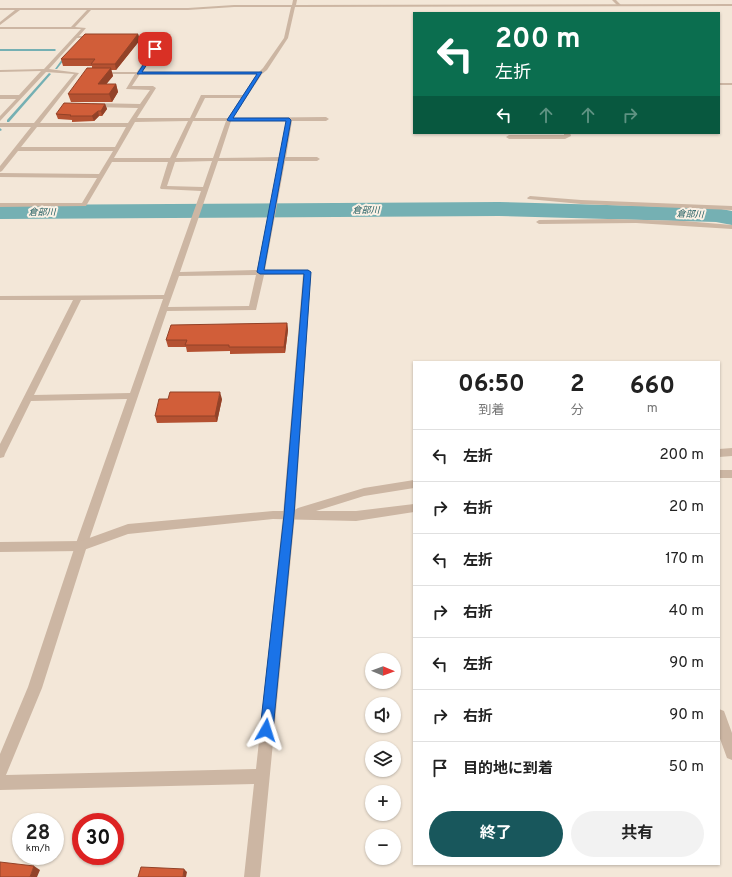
<!DOCTYPE html>
<html lang="ja">
<meta charset="utf-8">
<style>
:root{--surface:#fff;--page:#f2f2f2;--text:#222;--muted:#767676;--line:#e0e0e0;--accent:#18575c}
body{margin:0;font-family:Overpass,"Noto Sans JP",sans-serif;background:var(--page);color:var(--text);height:100vh;display:flex;flex-direction:column;font-size:15px;white-space:nowrap}
*{box-sizing:border-box;margin:0}
p{font-size:13px;color:var(--muted)}
.icon{flex:none;width:22px;height:22px;fill:none;stroke:currentColor;stroke-width:2;stroke-linecap:round;stroke-linejoin:round}
.map{position:relative;flex:1;overflow:hidden}
.details{position:absolute;left:413px;top:361px;width:307px;height:504px;display:flex;flex-direction:column;background:var(--surface);border-radius:0px;box-shadow:0 1px 3px #0004}
.details>*{flex:none}
.hud{position:absolute;left:413px;top:12px;width:307px;height:122px;border-radius:0px;box-shadow:0 1px 3px #0004;background:#0b6e4f;color:#fff;overflow:hidden}
.needle{width:26px;rotate:91deg}
.controls{position:absolute;left:365px;top:653px;display:grid;gap:8px}
.controls a{display:grid;place-items:center;width:36px;height:36px;border-radius:50%;background:var(--surface);box-shadow:0 1px 3px #0004;font-size:20px}
.speed{position:absolute;left:12px;top:813px;display:flex;gap:8px;font-size:20px;font-weight:700;text-align:center}
.speed>*{display:grid;place-content:center;width:52px;height:52px;border-radius:50%;background:var(--surface);box-shadow:0 1px 3px #0004;line-height:1}
.speed small{font-size:10px;font-weight:400}
.speed .limit{border:6px solid #d22;background:#fff;color:#111}
.pin{position:absolute;display:grid;place-items:center;width:34px;height:34px;color:#fff;margin:-17px;border-radius:8px;box-shadow:0 2px 6px #0006}
.me{position:absolute;width:44px;margin:-22px;rotate:6deg;stroke-linejoin:round;filter:drop-shadow(0 0 3px #0008)}
.turn{display:flex;align-items:center;gap:14px;height:84px;padding:0 16px;font-size:18px}
.turn .icon{width:52px;height:52px;stroke-width:2.5}
.turn b{display:block;font-size:28px;line-height:34px}
.lanes{display:flex;align-items:center;height:38px;padding:0 16px;background:#0003;justify-content:center;gap:20px;direction:ltr}
.lanes .off{opacity:.35}
.eta{display:flex;justify-content:space-evenly;align-items:center;height:68px;text-align:center}
.eta b{font-size:24px;font-weight:700;line-height:28px}
.primary-button{display:flex;gap:8px;margin-top:auto;padding:8px 16px}
.primary-button a{flex:1;height:46px;border-radius:24px;background:var(--accent);color:#fff;font-size:16px;font-weight:700;line-height:46px;text-align:center}
.primary-button a+a{background:var(--page);color:var(--text)}
ul{padding:0;list-style:none}
li{display:flex;align-items:center;gap:12px;height:52px;padding:0 16px;border-top:1px solid var(--line)}
li div{flex:1}
li b{display:block;font-size:15px}
li em{font-style:normal}
.map>svg:first-child{display:block}
</style>
<div class="map">
<svg width="732" height="877" viewBox="0 0 732 877">
<rect width="100%" height="100%" fill="#f3e7d8"/>
<g fill="none" stroke-linecap="round" stroke-linejoin="round">
<path fill="#75b0b3" fill-rule="evenodd" d="M0 49H55L56 50 55 51H0Z
M65 55 67 56 57 69H55Z
M49 73 51 74 9 122H7V120Z
M0 128 2 130 0 131Z"/>
<path fill="#75b0b3" fill-rule="evenodd" d="M499 202 716 208 732 211V225L716 222 499 216 0 219V205Z"/>
<path fill="#ccb6a3" fill-rule="evenodd" d="M293 0H297L296 5 732 4V6L295 7 288 38 267 70 262 74 233 118 326 117 329 119 326 121H292L286 157H317L320 159 317 161H285L265 270H307L311 272 295 515 260 877H244L254 784 0 790V754L28 687 75 546 127 399 31 401 5 454 4 457 0 458V444L73 300H0V296L164 295 201 191 161 189 160 188 168 162H112L86 206 0 207V203H82L97 178 0 177V173L99 174 113 151H18L2 171 0 172V166L31 127H0V123H34L74 74 46 72 0 121V116L16 99H0V95H19L41 71 0 72V70L44 69 81 29H0V27H71L87 10H20L0 25V22L15 10H0V8H188L234 5H292ZM234 7H291L284 38 263 68 259 72H142L166 36 164 35 126 36 124 38 161 37 137 72H100L98 73 100 74H135L126 89 150 90 140 104 93 103 90 105 93 107 138 108 128 123H40L79 73 49 69 77 38 98 37 79 36 86 28 75 27 91 10H188ZM140 74H257L243 95H201L190 118H137L156 88 153 86H132ZM205 98H241L228 118H195ZM188 121 170 158H114L135 122ZM193 121H226L213 158H176ZM231 121H286L280 157 219 158ZM37 127H126L115 147H21ZM212 161 203 187 167 186 175 162ZM218 161H279L257 270 180 272ZM303 274 283 515 256 769 6 775 42 688 87 546 167 311 256 310 264 275ZM256 275 249 306 168 307 179 276ZM163 299 130 393 34 395 81 300Z
M719 83H732V85H719Z
M564 133H570L571 136 565 139H509L506 137 509 135H564Z
M530 196 581 200 732 206V210L581 204 528 199 527 198Z
M611 219 684 221 732 225V229L636 223 539 224 536 222 539 220Z
M719 709 724 711 732 733V760L727 758 719 736Z"/>
<path fill="#ccb6a3" fill-rule="evenodd" d="M612 0H616L621 5 618 6Z
M732 448V456L719 457V449Z
M719 470H732V478H719Z
M414 480V488L364 496 316 511H356L414 504V512L356 521 273 519 128 534 81 551 0 552V542L81 541 128 524 273 511H293L298 508 364 488Z"/>
</g>
<path fill="#b45131" d="M138 34 140 40 116 70H111L113 76 106 84H116L118 92 112 102H71L68 94 92 68V66H63L61 59Z
M105 104 107 109 102 116H99L94 121 72 122V120L58 119 56 114Z
M287 323 288 330 285 353 230 354V351L187 352 186 347H168L166 340Z
M222 399 217 422 157 423 155 416Z"/>
<path fill="#924228" d="M138 34 140 40 116 70 115 64Z
M111 68 113 76 100 92 98 84Z
M116 84 118 92 112 102 109 94Z
M105 104 107 109 102 116 101 111Z
M98 111 99 116 94 121 92 116Z
M287 323 288 330 285 353 284 347Z
M220 392 222 399 217 422 215 416Z
M34 866 40 870 37 877H30Z
M184 869 187 872 186 877H183Z"/>
<path fill="#d15e39" stroke="#924228" d="M85 34H138L115 64H91L95 59H61Z
M87 68H111L98 84H116L109 94H68Z
M64 103 105 104 101 111H98L92 116H70L71 115 56 114Z
M287 323 284 347H229V345H185L187 340H166L171 325Z
M170 392H220L215 416H155L159 399H168Z
M0 862 34 866 30 877H0Z
M141 867 184 869 183 877H138Z"/>
<path fill="#1a73e8" stroke="#114b97" d="M155 47 157 49 142 72H262L233 118H289L291 120 264 270H308L311 272 294 515 273 730 271 735 266 736 262 735 260 730 284 515 304 274H260L257 272 286 121H229L227 120 257 74H137Z"/>
<g text-anchor="middle" stroke-width="4" stroke-linejoin="round" paint-order="stroke">
<g font-size="9" font-style="italic" fill="#18575c" stroke="#fbf1e5">
<text x="366" y="213">倉部川</text>
<text x="42" y="215">倉部川</text>
<text transform="translate(690 214) rotate(2)" y="3">倉部川</text>
</g>
</g>
</svg>
<div class="controls">
<a><svg class="needle" viewBox="-14 -14 28 28"><path d="M0-13l5 13h-10z" fill="#e53935"/><path d="M0 13l5-13h-10z" fill="#767676"/></svg></a>
<a><svg class="icon" aria-label="sound" viewBox="0 0 24 24"><path d="M4 9h4l5-4v14l-5-4H4zM17 9q2 3 0 6"/></svg></a>
<a><svg class="icon" aria-label="layers" viewBox="0 0 24 24"><path d="M12 4l9 5-9 5-9-5zM3 14l9 5 9-5"/></svg></a>
<a>+</a>
<a>−</a>
</div>
<div class="speed"><div>28<small>km/h</small></div><div class="limit">30</div></div>
<div class="pin" style="left:155px;top:49px;background:#d93025"><svg class="icon" aria-label="arrive" viewBox="0 0 24 24"><path d="M6 21V4h12l-3 4 3 4H6"/></svg></div>
<svg class="me" style="left:266px;top:730px" viewBox="-20 -20 40 40"><path d="M0-17L14 15 0 8-14 15z" fill="#1a73e8" stroke="#fff" stroke-width="4"/></svg>
<div class="hud">
<div class="turn"><svg class="icon" aria-label="left" viewBox="0 0 24 24"><path d="M17 20v-9H6M10 6l-5 5 5 5"/></svg><div><b>200 m</b>左折</div></div>
<div class="lanes"><svg class="icon" aria-label="left" viewBox="0 0 24 24"><path d="M17 20v-9H6M10 6l-5 5 5 5"/></svg><svg class="icon off" aria-label="ahead" viewBox="0 0 24 24"><path d="M12 20V5M6 11l6-6 6 6"/></svg><svg class="icon off" aria-label="ahead" viewBox="0 0 24 24"><path d="M12 20V5M6 11l6-6 6 6"/></svg><svg class="icon off" aria-label="right" viewBox="0 0 24 24"><path d="M7 20v-9h11M14 6l5 5-5 5"/></svg></div>
</div>
<section class="details">
<div class="eta">
<div><b>06:50</b><p>到着</p></div>
<div><b>2</b><p>分</p></div>
<div><b>660</b><p>m</p></div>
</div>
<ul>
<li><svg class="icon" aria-label="left" viewBox="0 0 24 24"><path d="M17 20v-9H6M10 6l-5 5 5 5"/></svg><div><b>左折</b></div><em>200 m</em></li>
<li><svg class="icon" aria-label="right" viewBox="0 0 24 24"><path d="M7 20v-9h11M14 6l5 5-5 5"/></svg><div><b>右折</b></div><em>20 m</em></li>
<li><svg class="icon" aria-label="left" viewBox="0 0 24 24"><path d="M17 20v-9H6M10 6l-5 5 5 5"/></svg><div><b>左折</b></div><em>170 m</em></li>
<li><svg class="icon" aria-label="right" viewBox="0 0 24 24"><path d="M7 20v-9h11M14 6l5 5-5 5"/></svg><div><b>右折</b></div><em>40 m</em></li>
<li><svg class="icon" aria-label="left" viewBox="0 0 24 24"><path d="M17 20v-9H6M10 6l-5 5 5 5"/></svg><div><b>左折</b></div><em>90 m</em></li>
<li><svg class="icon" aria-label="right" viewBox="0 0 24 24"><path d="M7 20v-9h11M14 6l5 5-5 5"/></svg><div><b>右折</b></div><em>90 m</em></li>
<li><svg class="icon" aria-label="arrive" viewBox="0 0 24 24"><path d="M6 21V4h12l-3 4 3 4H6"/></svg><div><b>目的地に到着</b></div><em>50 m</em></li>
</ul>
<div class="primary-button"><a>終了</a><a>共有</a></div>
</section>
</div>
